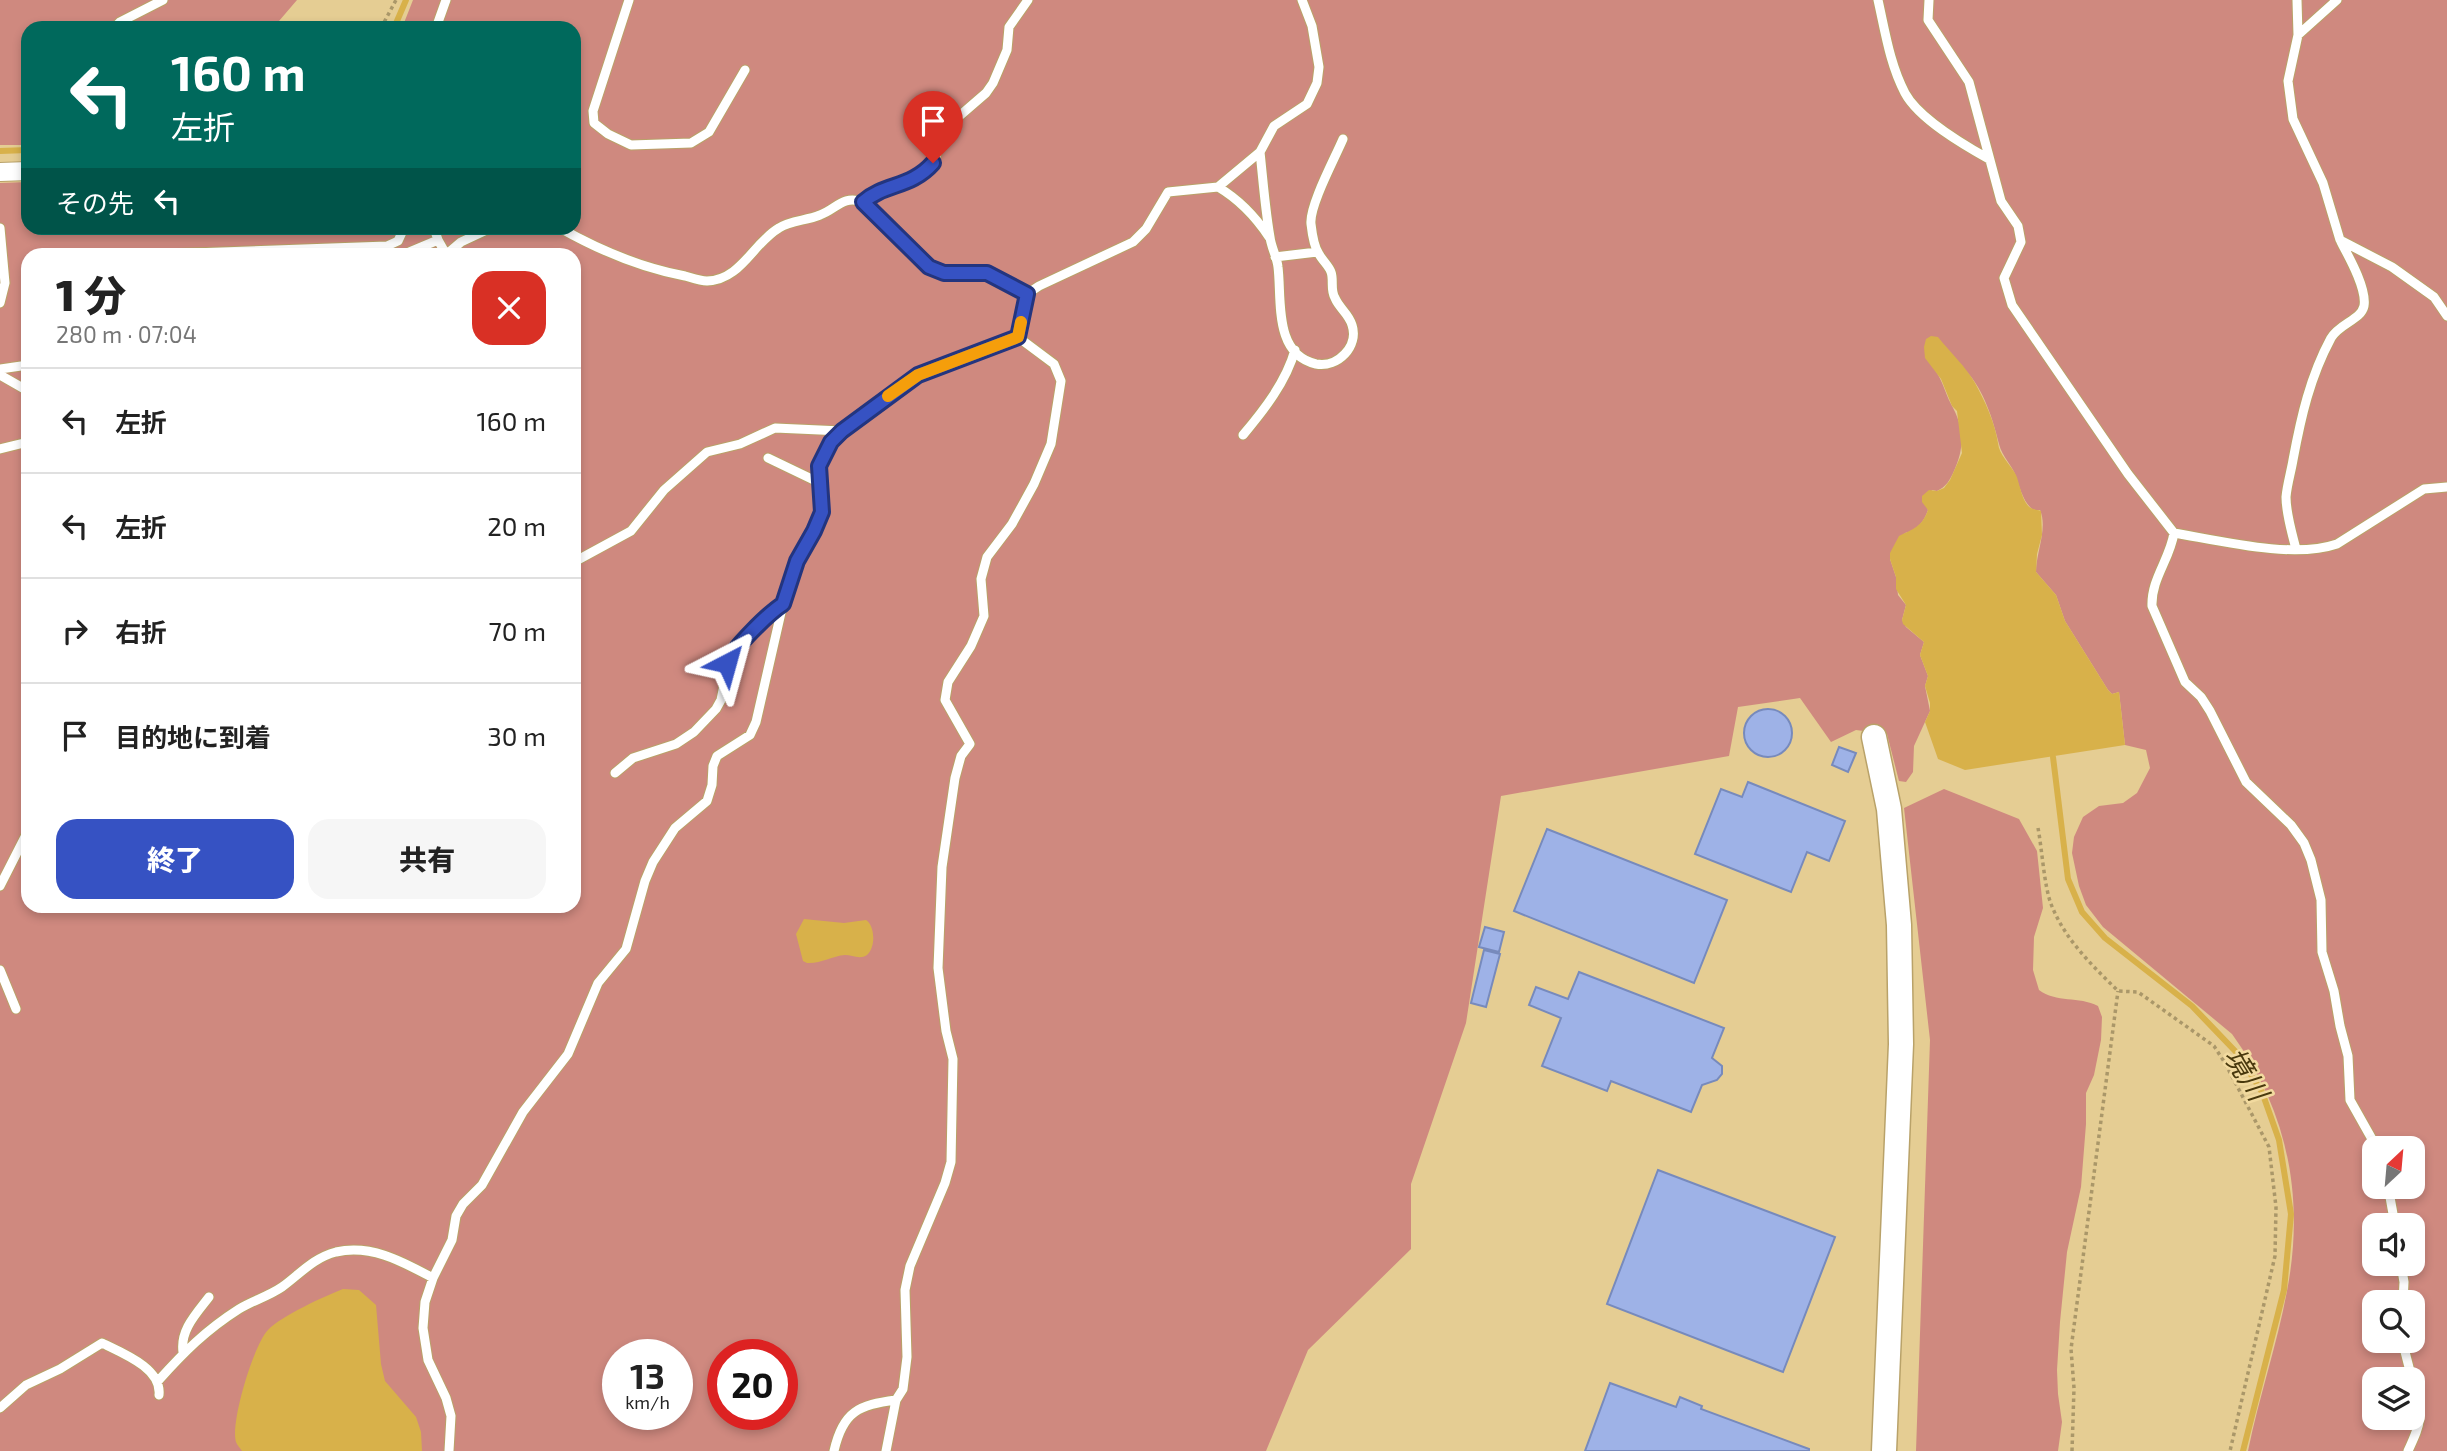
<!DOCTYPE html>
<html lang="ja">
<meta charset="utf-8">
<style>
:root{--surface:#fff;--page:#f6f6f6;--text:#222;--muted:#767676;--line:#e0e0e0;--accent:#3652c3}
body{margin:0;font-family:"Exo 2","Noto Sans JP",sans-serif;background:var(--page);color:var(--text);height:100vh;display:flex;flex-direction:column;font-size:26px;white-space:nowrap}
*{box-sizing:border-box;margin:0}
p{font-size:23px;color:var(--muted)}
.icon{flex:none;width:38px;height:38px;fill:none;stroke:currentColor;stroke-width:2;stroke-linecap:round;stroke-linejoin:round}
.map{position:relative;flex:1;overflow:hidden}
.drawer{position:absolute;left:21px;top:248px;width:560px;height:665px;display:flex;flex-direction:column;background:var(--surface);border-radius:21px;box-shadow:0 4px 10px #0003}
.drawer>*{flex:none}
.hud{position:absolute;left:21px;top:21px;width:560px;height:214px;border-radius:21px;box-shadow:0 4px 10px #0003;background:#00695c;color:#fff;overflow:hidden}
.needle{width:46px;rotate:26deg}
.tools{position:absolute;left:2362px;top:1136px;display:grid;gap:14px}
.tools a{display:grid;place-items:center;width:63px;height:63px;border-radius:14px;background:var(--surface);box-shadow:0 4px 10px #0003;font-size:35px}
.speed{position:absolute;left:602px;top:1339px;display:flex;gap:14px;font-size:35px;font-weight:700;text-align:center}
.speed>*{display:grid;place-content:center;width:91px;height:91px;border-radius:50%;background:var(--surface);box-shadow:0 4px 10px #0003;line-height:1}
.speed small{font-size:18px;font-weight:400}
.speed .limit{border:10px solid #d22;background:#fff;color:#111}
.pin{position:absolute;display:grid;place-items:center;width:60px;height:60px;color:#fff;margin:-72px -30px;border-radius:50% 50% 50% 0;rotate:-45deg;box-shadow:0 0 7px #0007}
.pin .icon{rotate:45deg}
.me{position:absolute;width:77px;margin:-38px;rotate:39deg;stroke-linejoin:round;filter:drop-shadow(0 0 5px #0008)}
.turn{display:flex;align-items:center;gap:24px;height:147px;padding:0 35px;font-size:32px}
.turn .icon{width:91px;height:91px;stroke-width:2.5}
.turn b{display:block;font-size:49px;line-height:60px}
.then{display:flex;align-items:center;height:66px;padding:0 35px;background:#0003;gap:14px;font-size:26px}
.round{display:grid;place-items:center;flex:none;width:74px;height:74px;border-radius:21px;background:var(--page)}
.head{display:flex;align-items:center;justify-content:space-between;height:119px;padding:0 35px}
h1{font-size:42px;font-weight:800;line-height:52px}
.primary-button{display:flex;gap:14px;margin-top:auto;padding:14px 35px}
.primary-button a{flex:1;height:80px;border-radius:21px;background:var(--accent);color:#fff;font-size:28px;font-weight:800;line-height:80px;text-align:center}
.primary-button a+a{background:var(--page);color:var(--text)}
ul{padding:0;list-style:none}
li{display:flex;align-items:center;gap:21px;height:105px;padding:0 35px;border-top:2px solid var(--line)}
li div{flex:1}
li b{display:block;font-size:26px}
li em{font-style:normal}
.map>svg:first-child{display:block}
</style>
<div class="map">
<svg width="2447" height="1451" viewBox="0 0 2447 1451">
<rect width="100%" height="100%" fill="#e5cd93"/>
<path fill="#cf897f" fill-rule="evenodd" d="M0 0H297L273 28H28V145H0Z
M413 0H2447V1451H2248C2259 1397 2277 1345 2287 1291 2305 1198 2288 1111 2232 1034L2103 927 2086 905 2079 886 2072 853 2074 837 2083 817 2099 806 2123 803 2137 793 2150 768 2146 750 2125 745 2119 692 2112 694 2108 690 2065 621 2056 595 2036 572C2036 553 2048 528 2040 510 2035 510 2033 510 2030 507 2023 500 2019 486 2016 477 2013 466 2002 457 1999 444 1993 420 1984 390 1966 371L1935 370C1943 381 1945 393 1951 404 1964 427 1965 447 1954 471 1950 480 1946 487 1937 491L1932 490 1926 505 1928 510C1924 522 1917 530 1905 533L1890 559 1896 577 1898 595 1906 605 1902 620 1906 627 1924 642 1920 655 1928 676 1925 686 1930 711 1914 746 1913 772 1906 782 1899 781 1887 734 1856 730 1831 742 1800 698 1738 707 1729 756 1501 796 1466 1023 1411 1184V1249L1308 1350 1266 1451H0V183L28 182V228H574V28H402ZM28 256H574V906H28ZM2375 1148H2413V1186H2375ZM2375 1225H2413V1264H2375ZM2375 1302H2413V1340H2375ZM618 1354H677V1414H618ZM723 1354H782V1414H723ZM2375 1379H2413V1418H2375Z
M1944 789 2019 819 2037 851 2043 908 2034 937 2033 970 2039 990C2056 1003 2079 996 2098 1006L2102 1017 2101 1040 2094 1075 2086 1093V1124L2081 1187 2067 1252 2060 1322 2057 1370 2058 1394 2062 1422 2058 1451H1916L1930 1040 1904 808Z"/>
<path fill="#d8b14a" d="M1931 336 1938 337C1950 352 1966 367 1975 383 1985 401 1995 423 1998 443 1999 455 2011 465 2016 475 2020 484 2022 503 2031 508 2034 510 2038 510 2041 511L2042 535 2037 554 2036 572 2056 595 2065 621 2108 690 2112 694 2119 692 2125 745 1965 770 1938 759 1925 722 1930 711V703L1925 686 1928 676 1920 655 1924 642 1903 624 1902 620 1906 605 1896 589V577L1890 559V553L1899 536C1913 529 1922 527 1928 510L1922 502V496L1929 490 1937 491 1944 488 1950 480 1962 453 1957 411 1952 406 1941 379 1925 358 1924 347 1926 339Z
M804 919 844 923 866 920C875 926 876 947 867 955 860 960 852 955 845 955 832 956 820 964 807 963L803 961 796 934Z
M343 1289 359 1290 376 1305 381 1364 385 1381 416 1417 421 1432 422 1451H242C240 1448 237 1445 236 1442 230 1422 254 1344 268 1330 281 1316 325 1296 343 1289Z"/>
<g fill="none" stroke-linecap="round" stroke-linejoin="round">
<path stroke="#d8b14a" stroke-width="6" d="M394 28 406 0
M0 151 28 150
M2053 757 2068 879 2082 912 2105 938 2192 1006 2237 1053 2262 1092 2279 1140 2291 1214 2284 1290 2243 1451"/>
</g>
<path fill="#9eb2e7" stroke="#778abc" stroke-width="2" d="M1744 733a24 24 0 1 1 48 0a24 24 0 1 1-48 0Z
M1839 747 1856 753 1848 772 1832 765Z
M1748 782 1845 821 1829 861 1807 852 1791 892 1695 854 1721 789 1742 797Z
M1547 829 1727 900 1694 983 1514 911Z
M1485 927 1504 932 1499 952 1479 947Z
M1484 950 1500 954 1486 1007 1471 1003Z
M1579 972 1724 1028 1712 1058 1722 1066V1074L1717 1080 1702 1085 1691 1112 1611 1081 1607 1091 1542 1066 1561 1018 1529 1005 1536 987 1568 999Z
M1658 1170 1835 1237 1783 1372 1607 1304Z
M1610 1383 1676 1407 1680 1397 1702 1406 1701 1409 1809 1449V1451H1585Z"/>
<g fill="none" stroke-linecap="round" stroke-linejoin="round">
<g stroke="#b9a269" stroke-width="11">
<path id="lane" d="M629 0 593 111 594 123 608 134 631 145 691 143 709 132 745 70
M1878 0C1885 31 1890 65 1905 93 1919 119 1964 145 1989 159
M1929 0 1928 20 1969 82 2001 201 2018 226 2021 242 2004 278 2012 305 2128 474 2174 533C2221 541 2293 559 2337 544L2424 489 2447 487
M2297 0 2298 35 2288 81 2293 119 2323 183 2340 240 2392 267 2434 297 2447 316
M114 28 120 22 163 0
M436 28 446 0
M2298 35 2337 0
M1260 152C1263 180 1265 208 1270 237 1271 247 1277 257 1278 267 1282 299 1273 354 1316 364 1338 368 1359 346 1352 325 1349 314 1339 308 1335 298 1330 290 1334 280 1331 272 1329 266 1322 260 1319 254 1314 247 1312 233 1311 224 1309 206 1335 158 1343 139
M1218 187C1240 200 1255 216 1269 237
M863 202 873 194 918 178 933 163 949 125 986 93 993 83 1007 50 1009 27 1028 0
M0 228 5 283 0 303
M434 228 438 240 447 256
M560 228C599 250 642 268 685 276 692 278 700 281 707 281 741 280 753 243 779 228 791 220 806 221 820 215 837 209 842 195 863 202L929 267 944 273H987L1027 294
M447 254 461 242 491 228
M106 256 387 246 398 241 404 228
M400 256 438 240
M1275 257 1317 252
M0 369 28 365
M0 375 28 391
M1243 435C1264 410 1286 382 1295 350
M0 449 28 442
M768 458 820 483
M2174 533C2170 559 2151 579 2152 606L2185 682 2201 697 2210 711 2246 782 2291 825 2304 843 2311 860 2321 900 2322 952 2334 991 2340 1026 2348 1056 2350 1100 2377 1148
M2296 549C2292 533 2286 514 2286 497 2287 485 2291 472 2293 460 2301 417 2310 377 2331 338 2340 323 2361 320 2364 306 2367 289 2349 257 2341 242
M574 562 631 531 664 490 707 452 740 444 775 428 842 431
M615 773 633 758 676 744 694 732 716 709 721 700 730 656 760 625 769 613 783 604
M0 886 28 831
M0 970 16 1009
M2388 1186 2395 1225
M2401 1264 2404 1282 2403 1302
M2402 1340 2412 1379
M183 1352C180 1330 196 1314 209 1297
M158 1381C184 1352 206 1330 239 1309 252 1301 269 1296 282 1287 300 1274 313 1258 336 1252 372 1244 403 1262 433 1278
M0 1408 26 1385 60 1369 102 1343C122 1353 162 1368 159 1395
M449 1451 451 1416 446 1398 428 1360 423 1328 425 1302 433 1278 452 1240 456 1216 463 1204 482 1185 523 1112 568 1054 598 983 626 949 645 881 653 862 675 828 707 801 712 785 713 766 717 756 750 735 756 722 783 604 797 561 822 512 819 466 831 442 842 431 918 375 1018 337
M834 1451C843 1411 859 1405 896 1400L903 1389 907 1357 905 1290 910 1266 945 1183 951 1162 953 1059 946 1031 938 968 942 867 955 778 961 756 970 744 945 700 948 682 971 646 984 616 981 579 987 557 1012 524 1034 484 1051 444 1061 381 1054 364 1018 337 1027 294 1039 286 1133 242 1146 229 1168 192 1218 187 1260 152 1274 126 1307 104 1317 83 1319 67 1312 26 1302 0
M886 1451 896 1400
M2408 1451C2422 1421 2423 1417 2413 1384"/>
</g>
<g stroke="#b9a269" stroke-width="20">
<path id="street" d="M0 172 28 171"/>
</g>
<g stroke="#b9a269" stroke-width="27">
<path id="secondary" d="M1874 737 1889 809 1899 925 1901 1044 1884 1451"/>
</g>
<path stroke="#aa9769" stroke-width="3.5" stroke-dasharray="3.5 3.5" stroke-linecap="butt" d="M381 28 396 0
M2038 828C2042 849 2044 885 2051 904 2065 940 2092 965 2118 991L2138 992 2214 1046 2225 1063 2269 1147 2276 1207 2275 1256 2230 1451
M2072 1451 2074 1388 2071 1349 2118 991"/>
<use href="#lane" stroke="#fff" stroke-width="9"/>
<use href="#street" stroke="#fff" stroke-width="18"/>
<use href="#secondary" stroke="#fff" stroke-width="24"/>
</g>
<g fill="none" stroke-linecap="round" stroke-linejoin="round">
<g stroke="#23357f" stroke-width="18">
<path id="route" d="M727 663C733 648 769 613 783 604L797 561 814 531 822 512 819 466 831 442 842 431 918 375 1018 337 1027 294 987 273H944L929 267 863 202C885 183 911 188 933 163"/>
</g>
<use href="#route" stroke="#3652c3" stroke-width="12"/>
<path stroke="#f59e0b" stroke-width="12" d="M888 396 918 375 1018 337 1021 322"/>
</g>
<g text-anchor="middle" stroke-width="5" stroke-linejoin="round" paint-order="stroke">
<g font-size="28" font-style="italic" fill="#49390d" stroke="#f2da9f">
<text transform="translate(2246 1074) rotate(58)" y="10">境川</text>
</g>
</g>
</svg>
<div class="tools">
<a><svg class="needle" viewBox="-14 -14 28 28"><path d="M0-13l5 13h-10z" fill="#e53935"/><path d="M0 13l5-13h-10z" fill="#767676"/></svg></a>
<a><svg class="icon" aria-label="sound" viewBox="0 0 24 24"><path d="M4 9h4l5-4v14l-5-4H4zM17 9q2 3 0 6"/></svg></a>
<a><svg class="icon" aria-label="search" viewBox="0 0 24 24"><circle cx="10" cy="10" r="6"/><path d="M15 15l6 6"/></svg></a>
<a><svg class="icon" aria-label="layers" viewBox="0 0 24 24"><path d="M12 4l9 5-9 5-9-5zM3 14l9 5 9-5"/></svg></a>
</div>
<div class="speed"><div>13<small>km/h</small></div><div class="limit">20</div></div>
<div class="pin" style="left:933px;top:163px;background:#d93025"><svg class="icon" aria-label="arrive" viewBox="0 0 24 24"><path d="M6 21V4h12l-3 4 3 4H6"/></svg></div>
<svg class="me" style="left:727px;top:663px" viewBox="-20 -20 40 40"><path d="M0-17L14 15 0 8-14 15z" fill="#3652c3" stroke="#fff" stroke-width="4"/></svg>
<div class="hud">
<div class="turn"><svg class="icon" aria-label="left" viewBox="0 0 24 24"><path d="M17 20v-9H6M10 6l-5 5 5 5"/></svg><div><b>160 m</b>左折</div></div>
<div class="then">その先<svg class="icon" aria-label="left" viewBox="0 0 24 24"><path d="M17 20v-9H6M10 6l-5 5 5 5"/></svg></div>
</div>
<section class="drawer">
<div class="head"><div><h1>1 分</h1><p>280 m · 07:04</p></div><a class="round" style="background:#d93025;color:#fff"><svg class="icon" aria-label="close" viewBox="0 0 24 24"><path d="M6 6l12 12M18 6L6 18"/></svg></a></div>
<ul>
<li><svg class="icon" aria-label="left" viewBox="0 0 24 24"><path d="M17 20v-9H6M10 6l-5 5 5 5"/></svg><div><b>左折</b></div><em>160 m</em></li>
<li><svg class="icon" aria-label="left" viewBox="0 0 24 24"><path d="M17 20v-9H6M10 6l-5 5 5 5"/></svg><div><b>左折</b></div><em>20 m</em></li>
<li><svg class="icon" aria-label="right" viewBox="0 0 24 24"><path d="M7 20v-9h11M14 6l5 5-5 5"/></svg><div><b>右折</b></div><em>70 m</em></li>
<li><svg class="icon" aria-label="arrive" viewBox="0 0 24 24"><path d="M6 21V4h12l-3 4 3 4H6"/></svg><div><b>目的地に到着</b></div><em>30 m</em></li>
</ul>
<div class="primary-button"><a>終了</a><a>共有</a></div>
</section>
</div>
